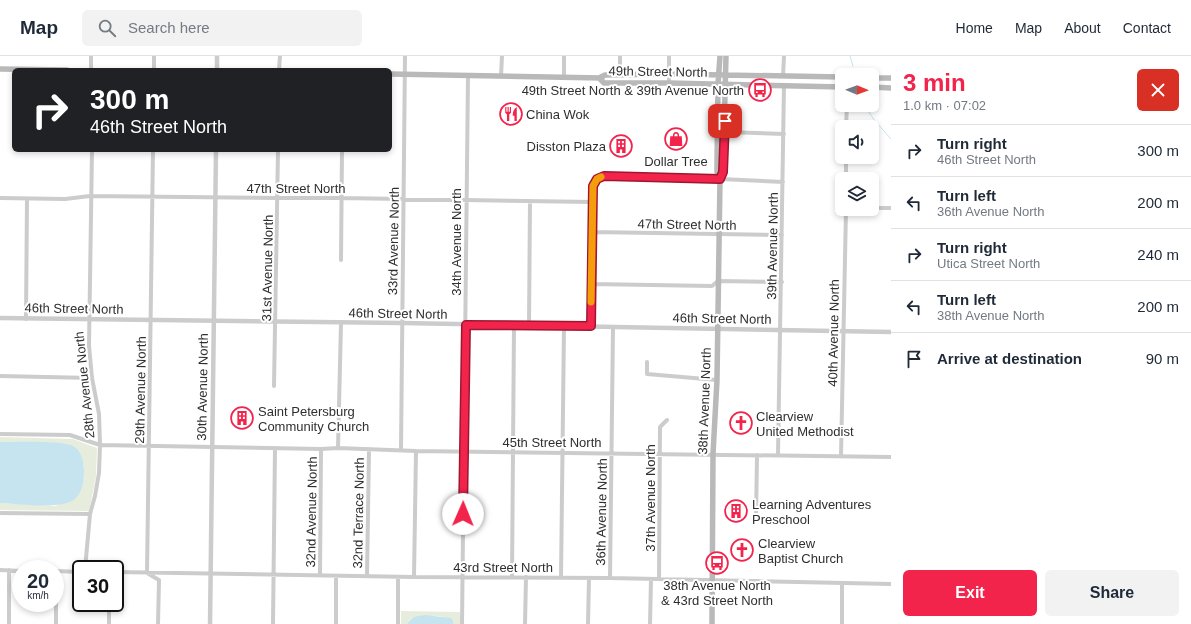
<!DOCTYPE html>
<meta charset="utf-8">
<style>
:root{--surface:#fff;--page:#f2f2f3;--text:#1f2937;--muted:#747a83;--line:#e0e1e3;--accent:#f3244c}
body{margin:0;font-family:Arial,sans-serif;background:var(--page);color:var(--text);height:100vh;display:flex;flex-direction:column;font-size:15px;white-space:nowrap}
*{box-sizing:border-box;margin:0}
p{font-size:13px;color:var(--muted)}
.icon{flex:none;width:22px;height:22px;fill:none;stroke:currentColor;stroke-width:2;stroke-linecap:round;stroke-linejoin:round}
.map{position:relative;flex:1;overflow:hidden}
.panel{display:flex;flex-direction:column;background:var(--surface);width:300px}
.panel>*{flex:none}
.guide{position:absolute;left:12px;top:12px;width:380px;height:84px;border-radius:6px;box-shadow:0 2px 6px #0003;background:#202124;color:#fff;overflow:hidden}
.needle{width:26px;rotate:91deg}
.buttons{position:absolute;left:835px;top:12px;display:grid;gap:8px}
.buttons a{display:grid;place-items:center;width:44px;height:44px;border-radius:6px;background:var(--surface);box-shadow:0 2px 6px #0003;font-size:20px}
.speed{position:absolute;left:12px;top:504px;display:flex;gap:8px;font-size:20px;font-weight:700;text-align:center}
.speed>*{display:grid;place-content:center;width:52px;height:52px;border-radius:50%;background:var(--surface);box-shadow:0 2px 6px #0003;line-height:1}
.speed small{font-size:10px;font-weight:400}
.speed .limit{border:2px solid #111;border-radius:6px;background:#fff;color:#111}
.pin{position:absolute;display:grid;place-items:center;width:34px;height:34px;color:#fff;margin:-17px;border-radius:8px;box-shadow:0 2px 6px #0006}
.me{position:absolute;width:44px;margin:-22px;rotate:1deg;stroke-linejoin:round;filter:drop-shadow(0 0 3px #0008)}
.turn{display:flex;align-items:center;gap:14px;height:84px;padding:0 12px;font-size:18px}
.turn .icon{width:52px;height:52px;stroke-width:2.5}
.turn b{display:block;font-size:28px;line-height:34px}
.round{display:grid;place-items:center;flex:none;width:42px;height:42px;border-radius:6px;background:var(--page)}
.summary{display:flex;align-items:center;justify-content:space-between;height:68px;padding:0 12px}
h1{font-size:24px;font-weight:700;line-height:30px;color:var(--accent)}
.primary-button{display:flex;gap:8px;margin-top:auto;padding:8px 12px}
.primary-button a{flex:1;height:46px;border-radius:6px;background:var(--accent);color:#fff;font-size:16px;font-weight:700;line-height:46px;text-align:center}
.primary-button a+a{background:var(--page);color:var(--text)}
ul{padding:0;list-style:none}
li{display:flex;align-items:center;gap:12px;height:52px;padding:0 12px;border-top:1px solid var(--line)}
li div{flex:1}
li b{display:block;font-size:15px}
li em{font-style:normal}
header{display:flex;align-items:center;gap:24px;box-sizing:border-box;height:56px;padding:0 20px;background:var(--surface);border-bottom:1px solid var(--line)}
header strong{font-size:19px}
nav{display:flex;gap:22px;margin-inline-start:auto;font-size:14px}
.search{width:280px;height:36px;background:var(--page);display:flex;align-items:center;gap:10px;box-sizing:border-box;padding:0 14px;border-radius:6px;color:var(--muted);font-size:15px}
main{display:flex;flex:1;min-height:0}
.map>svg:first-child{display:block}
</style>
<header>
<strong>Map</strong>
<div class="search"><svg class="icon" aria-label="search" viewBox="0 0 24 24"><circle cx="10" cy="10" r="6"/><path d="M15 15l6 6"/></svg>Search here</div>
<nav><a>Home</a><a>Map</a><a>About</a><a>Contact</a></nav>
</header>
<main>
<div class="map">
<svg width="891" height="568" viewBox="0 0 891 568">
<rect width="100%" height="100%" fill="#fff"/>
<path fill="#e7eddc" d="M0 381 73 383 97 392 96 421 89 455 0 454V447L56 450 83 426 84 409 60 387 0 386Z
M401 555 460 556V568H453V565C439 557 425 560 410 563L407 568H401Z"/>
<path fill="#c6e4ef" d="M0 386C14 386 63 384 73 390 81 394 84 406 84 414 84 423 83 436 75 443 62 454 18 448 0 447Z
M426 559 451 562 453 565V568H407C412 560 417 560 426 559Z"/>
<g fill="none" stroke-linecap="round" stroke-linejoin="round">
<path stroke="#c6e4ef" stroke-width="1" d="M850 0 853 10
M864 49 875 65 891 83"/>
<path stroke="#ccc" stroke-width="4" d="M669 0V27
M91 14V0
M154 14V0
M279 14 280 0
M620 19V0
M501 20 502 0
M783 20 784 0
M564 21V0
M846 71 847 49
M725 76 784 78
M153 94 147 517 159 524 158 568
M846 123V101
M0 142 65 143 90 140 278 142H341L593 146
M872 152H891
M592 176 782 179
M341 204 342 94
M591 228 712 230 718 225 782 226
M26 263 27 143
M529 270 530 145
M591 270 593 130 597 123 604 120 720 123 783 126
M647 306V318L717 324
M0 320 92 322
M274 330 278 94
M0 378 70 379 100 389 321 393 338 392 416 395 891 401
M338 392 341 267
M401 394 405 0
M778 399 784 29
M841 400 846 153
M0 457 90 458
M756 464 757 399
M85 513 90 458 95 440 99 417 100 389 99 358 92 322 89 290 92 94
M0 514 21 515
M55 515 81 516
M115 516 414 521 610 522 891 528
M320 519 321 393
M367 520 369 393
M414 521 416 395
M512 521 514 270
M561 522 564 270
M610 522 613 271
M659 523 660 371 667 364
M9 568V514
M56 568V515
M109 568V547
M273 568 275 392
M336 568V520
M398 568V521
M462 568 468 19
M525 568 526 521
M588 568 589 522
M650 568 651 523
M842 568V527"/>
<path stroke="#ccc" stroke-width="4.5" d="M217 14V0
M0 262 402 267 891 276
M210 568 216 94"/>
<path stroke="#b9b9b9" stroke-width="5.5" d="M0 13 67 14
M390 18 602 22
M599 22 604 27H669L842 31
M599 22 605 19 669 18 842 21
M872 22H891
M872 31 891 32
M720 123 723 116 726 0
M712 568 713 398 717 324 720 123 717 116V108L718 28 720 0"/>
</g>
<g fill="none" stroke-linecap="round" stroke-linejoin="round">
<g stroke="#9e1731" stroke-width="10">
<path id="route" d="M463 458 466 269 591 270 593 130 597 123 604 120 720 123 723 116 725 65"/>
</g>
<use href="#route" stroke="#f3244c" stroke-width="7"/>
<path stroke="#f59e0b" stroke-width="7" d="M591 246 593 130 597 123 601 121"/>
</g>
<defs>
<g id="bus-ring" transform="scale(1.15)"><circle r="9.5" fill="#fff" stroke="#f3244c" stroke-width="1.5"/><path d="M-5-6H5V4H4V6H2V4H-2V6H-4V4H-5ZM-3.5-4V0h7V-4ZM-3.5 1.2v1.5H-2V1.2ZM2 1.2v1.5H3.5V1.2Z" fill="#f3244c"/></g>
<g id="restaurant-ring" transform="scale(1.15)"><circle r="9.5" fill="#fff" stroke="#f3244c" stroke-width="1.5"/><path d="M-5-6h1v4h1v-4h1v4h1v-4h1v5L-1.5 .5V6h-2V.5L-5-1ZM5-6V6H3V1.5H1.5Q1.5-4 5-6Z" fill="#f3244c"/></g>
<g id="shop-ring" transform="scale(1.15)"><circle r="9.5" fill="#fff" stroke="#f3244c" stroke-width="1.5"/><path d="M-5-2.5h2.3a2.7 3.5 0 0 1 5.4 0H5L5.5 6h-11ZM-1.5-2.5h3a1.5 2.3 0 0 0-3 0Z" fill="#f3244c"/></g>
<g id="building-ring" transform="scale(1.15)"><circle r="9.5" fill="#fff" stroke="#f3244c" stroke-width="1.5"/><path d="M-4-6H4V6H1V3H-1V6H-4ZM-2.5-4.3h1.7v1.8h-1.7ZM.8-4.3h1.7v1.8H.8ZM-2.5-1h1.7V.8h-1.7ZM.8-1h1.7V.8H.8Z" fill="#f3244c"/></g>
<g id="church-ring" transform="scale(1.15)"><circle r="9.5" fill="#fff" stroke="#f3244c" stroke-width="1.5"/><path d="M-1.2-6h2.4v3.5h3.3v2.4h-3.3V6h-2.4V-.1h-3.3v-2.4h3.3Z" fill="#f3244c"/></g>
</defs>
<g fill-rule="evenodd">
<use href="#bus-ring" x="760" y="34"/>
<use href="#restaurant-ring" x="511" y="58"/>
<use href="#shop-ring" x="676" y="83"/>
<use href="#building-ring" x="621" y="90"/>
<use href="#building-ring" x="242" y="362"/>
<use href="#church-ring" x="741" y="367"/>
<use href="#building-ring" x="736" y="455"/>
<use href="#church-ring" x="742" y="494"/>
<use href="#bus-ring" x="717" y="507"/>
</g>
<g text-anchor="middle" stroke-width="4" stroke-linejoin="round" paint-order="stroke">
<g font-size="13" fill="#2f2f2f" stroke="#fff">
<text transform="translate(658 15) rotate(1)" y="5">49th Street North</text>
<text x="296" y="137">47th Street North</text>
<text transform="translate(687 168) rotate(1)" y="5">47th Street North</text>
<text transform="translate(393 185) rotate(-89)" y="5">33rd Avenue North</text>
<text transform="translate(456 186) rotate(-90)" y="5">34th Avenue North</text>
<text transform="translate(772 190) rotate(-89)" y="5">39th Avenue North</text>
<text transform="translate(267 212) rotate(-89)" y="5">31st Avenue North</text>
<text transform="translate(74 252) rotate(1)" y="5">46th Street North</text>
<text transform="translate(398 257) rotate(1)" y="5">46th Street North</text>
<text transform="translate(722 262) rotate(1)" y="5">46th Street North</text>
<text transform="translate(833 277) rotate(-89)" y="5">40th Avenue North</text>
<text transform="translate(84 329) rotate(-96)" y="5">28th Avenue North</text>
<text transform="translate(202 331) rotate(-89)" y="5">30th Avenue North</text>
<text transform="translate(140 334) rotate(-89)" y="5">29th Avenue North</text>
<text transform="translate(704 345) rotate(-88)" y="5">38th Avenue North</text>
<text x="552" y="391">45th Street North</text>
<text transform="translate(650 442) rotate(-90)" y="5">37th Avenue North</text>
<text transform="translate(311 456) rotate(-89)" y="5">32nd Avenue North</text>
<text transform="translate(601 456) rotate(-89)" y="5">36th Avenue North</text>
<text transform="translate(358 457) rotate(-89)" y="5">32nd Terrace North</text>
<text x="503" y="516">43rd Street North</text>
</g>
<g font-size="13" fill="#2f2f2f" stroke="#fff" text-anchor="start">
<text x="744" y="39" text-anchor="end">49th Street North &amp; 39th Avenue North</text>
<text x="526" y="63">China Wok</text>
<text x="606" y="95" text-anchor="end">Disston Plaza</text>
<text x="676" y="110" text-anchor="middle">Dollar Tree</text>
<text x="258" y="360">Saint Petersburg<tspan x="258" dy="15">Community Church</tspan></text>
<text x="756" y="365">Clearview<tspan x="756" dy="15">United Methodist</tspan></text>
<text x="752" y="453">Learning Adventures<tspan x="752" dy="15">Preschool</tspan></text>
<text x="758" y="492">Clearview<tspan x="758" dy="15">Baptist Church</tspan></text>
<text x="717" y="534" text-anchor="middle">38th Avenue North<tspan x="717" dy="15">&amp; 43rd Street North</tspan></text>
</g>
</g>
</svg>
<div class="buttons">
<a><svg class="needle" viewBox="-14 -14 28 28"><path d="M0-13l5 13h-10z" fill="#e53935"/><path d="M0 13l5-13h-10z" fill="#747a83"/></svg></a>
<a><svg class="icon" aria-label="sound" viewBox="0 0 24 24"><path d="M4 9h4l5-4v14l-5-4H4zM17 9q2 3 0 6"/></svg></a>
<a><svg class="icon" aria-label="layers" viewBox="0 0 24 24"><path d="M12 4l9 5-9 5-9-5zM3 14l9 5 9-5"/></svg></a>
</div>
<div class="speed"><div>20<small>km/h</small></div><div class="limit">30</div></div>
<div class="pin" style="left:725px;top:65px;background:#d93025"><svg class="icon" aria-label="arrive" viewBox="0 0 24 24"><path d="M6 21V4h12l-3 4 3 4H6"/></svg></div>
<svg class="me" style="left:463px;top:458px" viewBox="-20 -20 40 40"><circle r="19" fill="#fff"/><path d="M0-13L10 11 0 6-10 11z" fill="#f3244c"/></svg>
<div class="guide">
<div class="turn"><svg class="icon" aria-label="right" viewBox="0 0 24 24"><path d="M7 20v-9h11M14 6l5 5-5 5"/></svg><div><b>300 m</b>46th Street North</div></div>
</div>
</div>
<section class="panel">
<div class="summary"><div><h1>3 min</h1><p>1.0 km · 07:02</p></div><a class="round" style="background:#d93025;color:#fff"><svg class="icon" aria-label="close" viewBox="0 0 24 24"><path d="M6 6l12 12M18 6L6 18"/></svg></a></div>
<ul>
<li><svg class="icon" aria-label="right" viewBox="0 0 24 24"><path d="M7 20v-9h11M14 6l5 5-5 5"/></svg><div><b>Turn right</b><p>46th Street North</p></div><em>300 m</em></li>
<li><svg class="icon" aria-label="left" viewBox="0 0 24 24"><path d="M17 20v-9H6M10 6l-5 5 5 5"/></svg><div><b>Turn left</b><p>36th Avenue North</p></div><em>200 m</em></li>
<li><svg class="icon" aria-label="right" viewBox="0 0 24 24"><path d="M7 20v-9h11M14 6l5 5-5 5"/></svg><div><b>Turn right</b><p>Utica Street North</p></div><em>240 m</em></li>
<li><svg class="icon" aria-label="left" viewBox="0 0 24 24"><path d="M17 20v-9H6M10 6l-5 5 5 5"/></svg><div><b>Turn left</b><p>38th Avenue North</p></div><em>200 m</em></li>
<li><svg class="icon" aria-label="arrive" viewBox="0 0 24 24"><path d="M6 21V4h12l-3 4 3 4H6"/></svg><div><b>Arrive at destination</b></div><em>90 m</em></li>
</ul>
<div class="primary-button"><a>Exit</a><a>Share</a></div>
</section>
</main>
